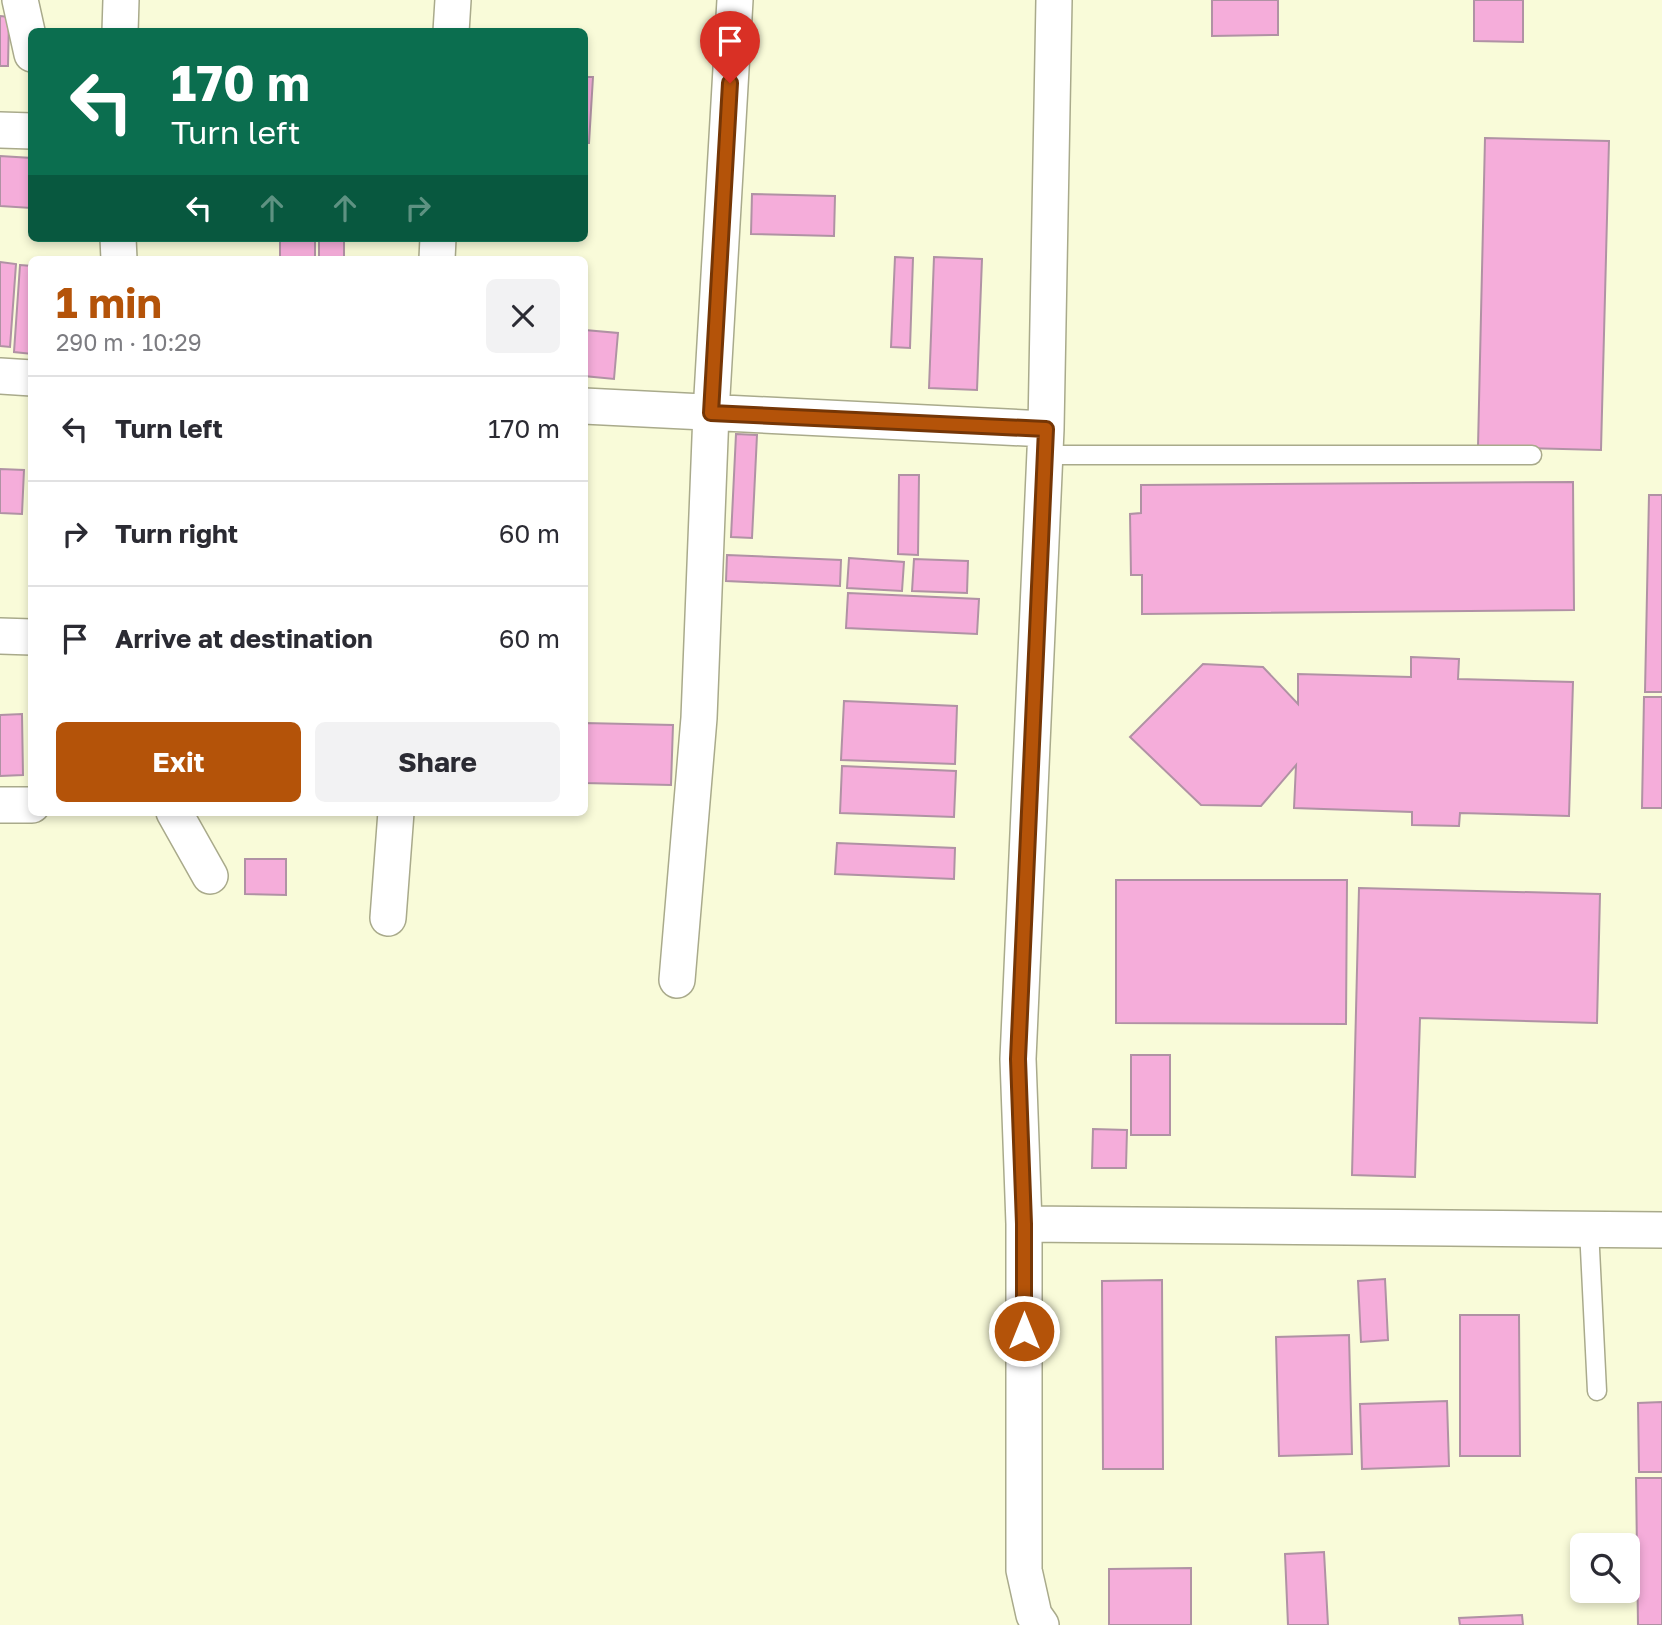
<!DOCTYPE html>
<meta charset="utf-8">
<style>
:root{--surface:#fff;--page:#f2f2f3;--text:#2b2b33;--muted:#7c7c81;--line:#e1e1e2;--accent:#b45309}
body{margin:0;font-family:"Golos Text",sans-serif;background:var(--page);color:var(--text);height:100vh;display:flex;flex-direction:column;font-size:26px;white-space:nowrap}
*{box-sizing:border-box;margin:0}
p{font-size:23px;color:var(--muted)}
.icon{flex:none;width:38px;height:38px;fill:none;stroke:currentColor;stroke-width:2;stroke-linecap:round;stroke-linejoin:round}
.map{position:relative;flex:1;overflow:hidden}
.side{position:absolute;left:28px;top:256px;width:560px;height:560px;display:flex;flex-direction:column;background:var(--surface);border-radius:10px;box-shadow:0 4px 10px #0003}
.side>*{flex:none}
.hud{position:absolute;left:28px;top:28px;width:560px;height:214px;border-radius:10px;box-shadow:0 4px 10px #0003;background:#0b6e4f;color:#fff;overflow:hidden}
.fabs{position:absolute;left:1570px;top:1533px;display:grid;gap:14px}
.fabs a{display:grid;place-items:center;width:70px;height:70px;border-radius:10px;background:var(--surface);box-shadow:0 4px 10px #0003;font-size:35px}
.pin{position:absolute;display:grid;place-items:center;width:60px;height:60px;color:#fff;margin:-72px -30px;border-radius:50% 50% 50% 0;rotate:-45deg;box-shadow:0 0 7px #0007}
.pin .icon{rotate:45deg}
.me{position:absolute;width:77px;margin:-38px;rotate:0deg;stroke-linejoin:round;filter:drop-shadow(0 0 5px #0008)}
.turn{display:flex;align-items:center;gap:24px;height:147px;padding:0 28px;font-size:32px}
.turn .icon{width:91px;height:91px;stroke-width:2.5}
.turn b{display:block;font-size:49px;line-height:60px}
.lanes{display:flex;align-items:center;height:66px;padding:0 28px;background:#0003;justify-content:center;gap:35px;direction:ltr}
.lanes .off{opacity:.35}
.round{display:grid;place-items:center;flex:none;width:74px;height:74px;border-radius:10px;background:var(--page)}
.summary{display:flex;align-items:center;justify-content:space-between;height:119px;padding:0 28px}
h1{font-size:42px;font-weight:700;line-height:52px;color:var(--accent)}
.action{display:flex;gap:14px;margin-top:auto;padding:14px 28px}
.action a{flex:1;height:80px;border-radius:10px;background:var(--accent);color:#fff;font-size:28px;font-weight:700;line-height:80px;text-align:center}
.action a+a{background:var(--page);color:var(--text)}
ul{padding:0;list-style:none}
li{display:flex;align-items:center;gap:21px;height:105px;padding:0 28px;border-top:2px solid var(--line)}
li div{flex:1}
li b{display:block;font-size:26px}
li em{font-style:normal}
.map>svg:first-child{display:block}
</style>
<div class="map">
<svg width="1662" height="1625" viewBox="0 0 1662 1625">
<rect width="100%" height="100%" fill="#f9fbd9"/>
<path fill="#f5adda" stroke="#b092a4" stroke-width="2" d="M1212 0H1278V35L1212 36Z
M1474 0H1523V42L1474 41Z
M0 16 9 17 8 66H0Z
M584 77H593L589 143H584Z
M1485 138 1609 141 1601 450 1478 447Z
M0 156 32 158 31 208 0 206Z
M752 194 835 196 834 236 751 234Z
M280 238H315V259H280Z
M319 238H344V259H319Z
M895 257 913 258 910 348 891 347Z
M934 257 982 259 977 390 929 388Z
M0 262 16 264 10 347 0 346Z
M20 265 32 266V354L14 352Z
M585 330 618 333 614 379 584 376Z
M736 434 757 435 752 538 731 537Z
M0 469 24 470 22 514 0 513Z
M899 475H919L918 555 898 554Z
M1573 482 1574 610 1142 614V575H1131L1130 514 1141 513V485Z
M1649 495H1662V692H1645Z
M727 555 841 560 840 586 726 581Z
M849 558 904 562 902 591 847 588Z
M914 559 968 561 967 593 912 591Z
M848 593 979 599 977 634 846 628Z
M1411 657 1459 659 1458 679 1573 682 1569 816 1460 813 1459 826 1412 825V812L1294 808 1296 765 1261 806 1201 805 1130 737 1203 664 1263 667 1298 704V674L1411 677Z
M1644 697H1662V808H1642Z
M844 701 957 706 955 764 841 760Z
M22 714 23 775 0 776V715Z
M584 723 673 725 671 785 584 783Z
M842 766 956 771 954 817 840 813Z
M837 843 955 848 954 879 835 874Z
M245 859H286V895L245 894Z
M1116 880H1347L1346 1024 1116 1023Z
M1359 888 1600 894 1597 1023 1420 1018 1415 1177 1352 1175Z
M1131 1055H1170V1135H1131Z
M1093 1129 1127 1130 1126 1168H1092Z
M1385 1279 1388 1340 1361 1342 1358 1281Z
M1162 1280 1163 1469H1103L1102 1281Z
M1460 1315H1519L1520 1456H1460Z
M1349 1335 1352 1454 1279 1456 1276 1337Z
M1447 1401 1449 1466 1362 1469 1360 1404Z
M1662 1402V1472H1639L1638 1403Z
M1636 1478H1662V1625H1638Z
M1324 1552 1328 1625H1288L1285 1554Z
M1191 1568V1625H1109V1569Z
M1522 1615 1523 1625H1460L1459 1618Z"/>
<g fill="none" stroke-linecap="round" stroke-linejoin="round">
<g stroke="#a9aa8b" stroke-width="21">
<path id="service" d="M1044 455H1532
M1589 1229 1597 1391"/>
</g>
<g stroke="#a9aa8b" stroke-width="38">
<path id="minor" d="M20 0 32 54
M120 32 121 0
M451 32 453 0
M0 130 32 131
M118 238 119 259
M437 259 438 238
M0 376 32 378
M584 406 1046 429
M0 636 32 637
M0 805H32
M174 812 210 876
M388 918 396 812
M677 980 699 718 711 413 735 0
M1024 1224 1662 1230
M1041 1625 1034 1615 1024 1570V1224L1018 1059 1046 429 1054 0"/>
</g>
<use href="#service" stroke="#fff" stroke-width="18"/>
<use href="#minor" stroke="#fff" stroke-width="35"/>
</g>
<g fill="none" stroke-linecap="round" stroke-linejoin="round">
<g stroke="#753606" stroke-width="18">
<path id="route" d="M730 83 711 413 1046 429 1018 1059 1024 1224V1331"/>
</g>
<use href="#route" stroke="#b45309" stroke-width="12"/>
</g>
</svg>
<div class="fabs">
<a><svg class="icon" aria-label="search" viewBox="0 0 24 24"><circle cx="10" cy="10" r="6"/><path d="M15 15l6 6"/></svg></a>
</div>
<div class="pin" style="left:730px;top:83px;background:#d93025"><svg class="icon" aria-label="arrive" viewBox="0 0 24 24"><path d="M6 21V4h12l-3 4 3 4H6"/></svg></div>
<svg class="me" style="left:1024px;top:1331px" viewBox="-20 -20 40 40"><circle r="17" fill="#b45309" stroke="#fff" stroke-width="3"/><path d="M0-11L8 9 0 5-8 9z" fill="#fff"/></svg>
<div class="hud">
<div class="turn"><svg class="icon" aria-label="left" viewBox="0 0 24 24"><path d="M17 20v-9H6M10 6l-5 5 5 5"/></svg><div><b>170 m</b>Turn left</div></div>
<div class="lanes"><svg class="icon" aria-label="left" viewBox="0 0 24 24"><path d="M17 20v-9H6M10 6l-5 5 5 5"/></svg><svg class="icon off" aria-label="ahead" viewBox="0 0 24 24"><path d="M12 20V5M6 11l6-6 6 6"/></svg><svg class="icon off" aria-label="ahead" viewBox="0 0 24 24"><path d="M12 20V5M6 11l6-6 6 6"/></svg><svg class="icon off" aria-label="right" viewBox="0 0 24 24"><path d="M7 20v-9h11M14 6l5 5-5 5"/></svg></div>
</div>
<section class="side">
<div class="summary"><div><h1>1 min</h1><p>290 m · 10:29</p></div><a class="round"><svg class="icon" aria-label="close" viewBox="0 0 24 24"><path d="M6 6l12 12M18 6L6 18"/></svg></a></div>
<ul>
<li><svg class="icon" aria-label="left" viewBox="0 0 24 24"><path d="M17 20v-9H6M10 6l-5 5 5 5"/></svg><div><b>Turn left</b></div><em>170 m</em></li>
<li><svg class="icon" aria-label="right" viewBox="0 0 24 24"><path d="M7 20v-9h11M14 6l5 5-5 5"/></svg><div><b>Turn right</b></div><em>60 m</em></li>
<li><svg class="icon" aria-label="arrive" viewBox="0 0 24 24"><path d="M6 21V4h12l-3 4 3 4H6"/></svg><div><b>Arrive at destination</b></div><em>60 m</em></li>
</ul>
<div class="action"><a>Exit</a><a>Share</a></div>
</section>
</div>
